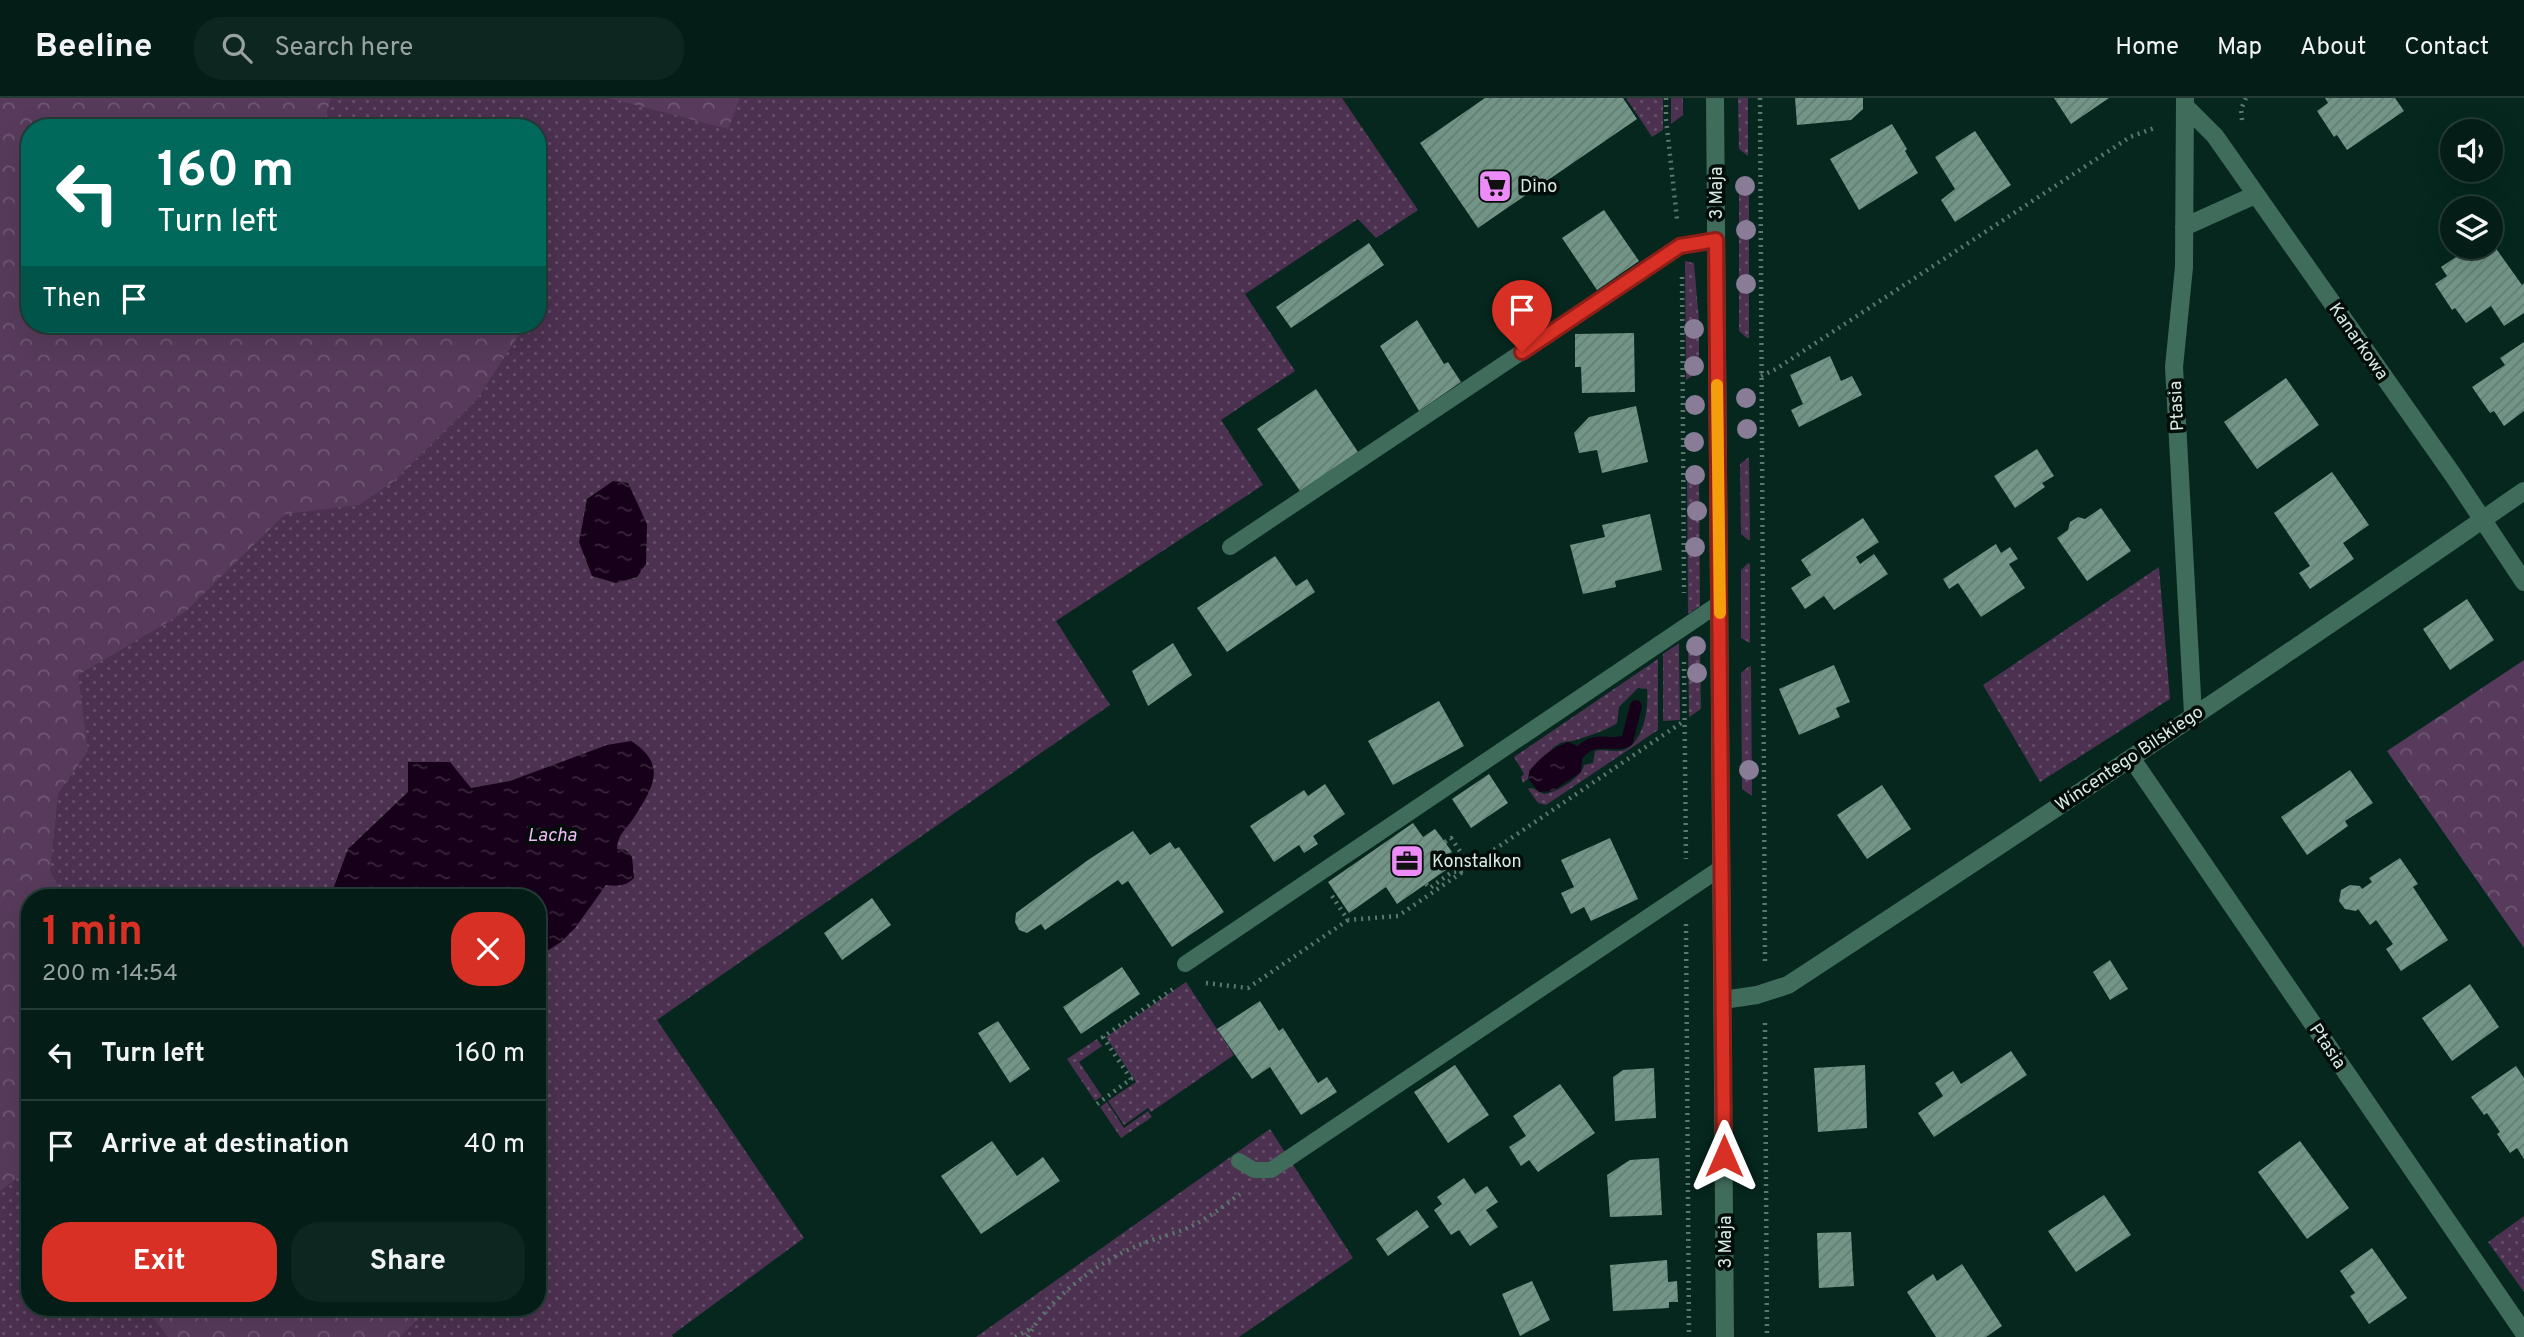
<!DOCTYPE html>
<meta charset="utf-8">
<style>
:root{--surface:#041d16;--page:#0d261f;--text:#f1f3f6;--muted:#97a2a1;--line:#253b35;--accent:#d93025}
body{margin:0;font-family:Overpass,sans-serif;background:var(--page);color:var(--text);height:100vh;display:flex;flex-direction:column;font-size:26px;white-space:nowrap}
*{box-sizing:border-box;margin:0}
p{font-size:23px;color:var(--muted)}
.icon{flex:none;width:38px;height:38px;fill:none;stroke:currentColor;stroke-width:2;stroke-linecap:round;stroke-linejoin:round}
.map{position:relative;flex:1;overflow:hidden}
.drawer{position:absolute;left:21px;top:791px;width:525px;height:427px;display:flex;flex-direction:column;background:var(--surface);border-radius:28px;box-shadow:0 7px 28px #0002,0 0 0 2px var(--line)}
.drawer>*{flex:none}
.banner{position:absolute;left:21px;top:21px;width:525px;height:214px;border-radius:28px;box-shadow:0 7px 28px #0002,0 0 0 2px var(--line);background:#00695c;color:#fff;overflow:hidden}
.fabs{position:absolute;left:2440px;top:21px;display:grid;gap:14px}
.fabs a{display:grid;place-items:center;width:63px;height:63px;border-radius:50%;background:var(--surface);box-shadow:0 7px 28px #0002,0 0 0 2px var(--line);font-size:35px}
.pin{position:absolute;display:grid;place-items:center;width:60px;height:60px;color:#fff;margin:-72px -30px;border-radius:50% 50% 50% 0;rotate:-45deg;box-shadow:0 0 7px #0007}
.pin .icon{rotate:45deg}
.me{position:absolute;width:77px;margin:-38px;rotate:0deg;stroke-linejoin:round;filter:drop-shadow(0 0 5px #0008)}
.turn{display:flex;align-items:center;gap:24px;height:147px;padding:0 21px;font-size:32px}
.turn .icon{width:91px;height:91px;stroke-width:2.5}
.turn b{display:block;font-size:49px;line-height:60px}
.then{display:flex;align-items:center;height:66px;padding:0 21px;background:#0003;gap:14px;font-size:26px}
.round{display:grid;place-items:center;flex:none;width:74px;height:74px;border-radius:28px;background:var(--page)}
.overview{display:flex;align-items:center;justify-content:space-between;height:119px;padding:0 21px}
h1{font-size:42px;font-weight:700;line-height:52px;color:var(--accent)}
.button{display:flex;gap:14px;margin-top:auto;padding:14px 21px}
.button a{flex:1;height:80px;border-radius:28px;background:var(--accent);color:#fff;font-size:28px;font-weight:700;line-height:80px;text-align:center}
.button a+a{background:var(--page);color:var(--text)}
ul{padding:0;list-style:none}
li{display:flex;align-items:center;gap:21px;height:91px;padding:0 21px;border-top:2px solid var(--line)}
li div{flex:1}
li b{display:block;font-size:26px}
li em{font-style:normal}
header{display:flex;align-items:center;gap:42px;box-sizing:border-box;height:98px;padding:0 35px;background:var(--surface);border-bottom:2px solid var(--line)}
header strong{font-size:33px}
nav{display:flex;gap:38px;margin-inline-start:auto;font-size:24px}
.search{width:490px;height:63px;background:var(--page);display:flex;align-items:center;gap:18px;box-sizing:border-box;padding:0 24px;border-radius:28px;color:var(--muted);font-size:26px}
.map>svg:first-child{display:block}
</style>
<header>
<strong>Beeline</strong>
<div class="search"><svg class="icon" aria-label="search" viewBox="0 0 24 24"><circle cx="10" cy="10" r="6"/><path d="M15 15l6 6"/></svg>Search here</div>
<nav><a>Home</a><a>Map</a><a>About</a><a>Contact</a></nav>
</header>
<div class="map">
<svg width="2524" height="1239" viewBox="0 0 2524 1239">
<defs>
<pattern id="grass-dots" width="8" height="8" patternUnits="userSpaceOnUse" patternTransform="scale(1.75)"><rect width="8" height="8" fill="#4c3150"/><path d="M2 2h.1M6 6h.1" fill="none" stroke="#654f69" stroke-width="1.8" stroke-linecap="round"/></pattern>
<pattern id="forest-crowns" width="20" height="18" patternUnits="userSpaceOnUse" patternTransform="scale(1.75)"><rect width="20" height="18" fill="#583b5c"/><path d="M2 6a3 3 0 1 1 6 0M12 15a3 3 0 1 1 6 0" fill="none" stroke="#6f5873"/></pattern>
<pattern id="water-ripples" width="26" height="14" patternUnits="userSpaceOnUse" patternTransform="scale(1.75)"><rect width="26" height="14" fill="#17011a"/><path d="M2 4q2-2 4 0t4 0M15 11q2-2 4 0t4 0" fill="none" stroke="#38263b"/></pattern>
<pattern id="building-hatch" width="6" height="6" patternUnits="userSpaceOnUse" patternTransform="scale(1.75)"><rect width="6" height="6" fill="#729587"/><path d="M-1 1l2-2M0 6l6-6M5 7l2-2" fill="none" stroke="#637d73"/></pattern>
</defs>
<rect width="100%" height="100%" fill="#05271d"/>
<path fill="url(#grass-dots)" fill-rule="evenodd" d="M0 0H1342L1418 112 1376 140 1358 121 1245 196 1295 273 1221 322 1263 387 1056 523 1110 607 657 922 804 1140 672 1237 673 1239H0ZM30 30H537V226H30ZM30 800H537V1209H30Z
M1626 0H1663V32L1652 39Z
M1671 0H1683V17L1671 26Z
M1738 0H1748V58L1739 51Z
M1745 81H1749V240H1747L1739 233V88Z
M1685 163 1694 165 1699 223V274L1686 282Z
M1749 359 1750 442H1748L1741 436 1740 366Z
M1687 374H1699L1700 508 1688 516Z
M1748 465 1750 466V545L1741 540V472Z
M2159 469 2170 601 2040 684 1983 587Z
M1688 544 1700 545 1701 611 1689 619Z
M1679 545 1680 622 1663 623V556Z
M1658 561V632L1546 707 1538 705 1528 691 1532 690 1544 696C1558 694 1581 680 1584 667L1593 665 1595 653C1604 650 1614 655 1624 652 1644 644 1649 609 1647 591L1638 590 1619 609 1617 625C1608 632 1587 638 1576 642 1571 644 1565 643 1560 645 1551 650 1546 658 1539 664 1532 670 1528 671 1528 681L1523 685 1521 679 1524 676 1514 659Z
M1751 568 1752 698 1742 691 1741 575 1748 569Z
M1186 884 1234 957 1151 1014 1148 1010 1124 1027 1108 1003 1136 984 1106 939Z
M1097 941 1102 948 1079 964 1102 998 1095 1003 1067 961Z
M1107 1004 1124 1030 1148 1013 1152 1019 1121 1040 1100 1009Z
M1270 1031 1353 1160 1239 1239H976Z
M2524 1118V1194L2488 1144Z"/>
<path fill="url(#forest-crowns)" d="M0 0H331L322 30H30V226H526L477 301 394 383 359 407 285 416 185 514 78 577 88 653 58 696 50 773 65 800H30V1084L21 1077 0 1093Z
M609 0H740L728 31Z
M2524 562V850L2387 653Z
M145 1209H421L422 1217 400 1239H168Z"/>
<path fill="url(#water-ripples)" d="M613 383 628 385 647 426 646 466 637 479 616 485 592 478 579 444 587 401Z
M631 643C667 666 654 688 635 718 627 731 618 735 617 751L626 752 632 759 634 780C626 789 616 788 606 787L575 830 561 844 539 858 537 859V800H324L332 794 348 751 408 694V664H450L471 690 510 683 607 647Z
M1568 644 1576 647 1582 662 1581 674 1553 693 1539 694 1529 682V674C1537 662 1554 648 1568 644Z
M353 1209H414L375 1220Z"/>
<g fill="none" stroke-linecap="round" stroke-linejoin="round">
<path stroke="#17011a" stroke-width="12" d="M1579 655C1597 636 1608 650 1627 643L1636 608"/>
</g>
<path fill="url(#building-hatch)" d="M1485 0H1623L1637 21 1478 130 1420 45Z
M1795 0H1863V11L1851 22 1797 27Z
M2054 0H2109L2071 26Z
M2325 0H2395L2404 13 2347 52 2337 37 2334 39 2317 13 2328 5Z
M1892 26 1907 51 1905 53 1918 75 1859 112 1830 61Z
M1975 33 2011 87 1955 124 1941 102 1955 91 1935 59Z
M1604 112 1639 163 1597 192 1562 140Z
M2490 142 2522 187 2524 185V215L2504 228 2491 208 2466 225 2455 210 2452 212 2435 186 2447 178 2441 169 2471 149H2490Z
M1369 145 1384 167 1291 230 1276 209Z
M1417 222 1444 266 1448 264 1461 284 1419 313 1380 248Z
M1634 235 1635 294 1582 295 1581 269H1575V236Z
M2524 244V313L2504 328 2494 313 2490 315 2472 289 2505 267 2500 260Z
M1830 258 1841 283 1852 278 1862 297 1799 329 1791 312 1803 306 1790 277Z
M2286 280 2319 327 2257 371 2224 324Z
M1316 291 1358 354 1300 393 1257 331Z
M1636 308 1648 364 1602 375 1597 352 1579 355 1574 335 1589 319Z
M2037 351 2054 378 2042 385 2045 389 2015 410 1994 378Z
M2332 374 2369 427 2343 445 2354 461 2310 491 2299 475 2310 468 2274 415Z
M2101 410 2131 453 2087 483 2057 440 2068 432 2070 424 2078 419 2085 421Z
M1650 416 1662 472 1615 483 1616 489 1583 496 1570 447 1605 439 1602 427Z
M1863 420 1879 444 1856 459 1860 466 1874 456 1888 476 1834 512 1824 498 1805 511 1791 490 1811 477 1801 462Z
M1996 446 2001 455 2010 449 2018 461 2009 466 2025 490 1981 519 1958 485 1949 491 1943 481Z
M1275 458 1296 488 1307 481 1315 494 1227 554 1197 510Z
M2467 501 2494 542 2450 572 2423 531Z
M1173 545 1192 577 1148 608 1132 573Z
M1834 567 1850 604 1836 610 1840 619 1799 637 1779 591Z
M1439 603 1464 648 1393 687 1368 643Z
M2350 672 2373 705 2345 723 2348 728 2307 757 2281 719Z
M1489 676 1508 705 1471 730 1452 701Z
M1325 686 1345 716 1313 738 1318 746 1304 755 1299 747 1274 764 1250 728 1304 692 1308 698Z
M1882 687 1911 731 1867 761 1837 717Z
M1413 725 1423 739 1435 731 1445 744 1452 754 1440 762 1446 772 1397 806 1386 789 1349 815 1328 784Z
M1133 733 1150 757 1170 744 1175 751 1179 749 1224 814 1172 849 1128 783 1122 787 1118 782 1045 832 1041 826 1027 835 1019 832 1015 824 1016 815 1088 762Z
M1610 740 1638 801 1591 823 1584 809 1571 816 1561 795 1574 789 1561 762Z
M2400 760 2418 786 2413 789 2448 842 2401 873 2386 851 2393 846 2376 822 2370 827 2358 811 2356 813 2345 811 2339 803 2341 792 2350 787 2360 788 2362 791 2372 784 2369 780Z
M872 800 891 827 842 862 824 835Z
M2110 862 2128 891 2110 902 2093 874Z
M1122 869 1140 896 1081 936 1063 909Z
M2470 886 2499 929 2452 963 2422 920Z
M1260 903 1279 933 1283 930 1318 985 1327 979 1337 994 1301 1017 1270 969 1252 981 1217 931Z
M998 923 1030 971 1010 985 978 935Z
M2011 953 2027 977 1934 1039 1918 1015 1943 998 1935 985 1953 973 1961 986Z
M1455 967 1489 1017 1448 1045 1414 994Z
M1865 967 1867 1030 1818 1034 1814 970Z
M2516 968 2524 980V1061L2517 1050 2510 1055 2497 1036 2500 1034 2487 1015 2484 1017 2471 999Z
M1654 970 1656 1020 1615 1023 1613 979 1623 972Z
M1560 986 1595 1035 1538 1074 1529 1062 1521 1068 1509 1049 1526 1038 1513 1018Z
M992 1043 1017 1078 1043 1059 1060 1083 981 1136 941 1078Z
M2300 1043 2349 1110 2307 1141 2258 1074Z
M1659 1060 1662 1117 1610 1119 1607 1077 1630 1062Z
M1464 1080 1475 1096 1487 1088 1498 1104 1486 1112 1498 1129 1470 1148 1459 1132 1451 1137 1434 1112 1442 1106 1437 1099Z
M2104 1097 2131 1137 2076 1174 2048 1133Z
M1417 1112 1429 1129 1388 1158 1376 1141Z
M1851 1134 1854 1188 1819 1190 1817 1135Z
M2372 1150 2407 1200 2369 1226 2350 1198 2355 1195 2340 1173Z
M1667 1162 1668 1184 1677 1183 1678 1204H1669V1210L1613 1213 1610 1167Z
M1962 1166 2002 1228 1986 1239H1936L1907 1194 1933 1176 1937 1183Z
M1532 1183 1550 1222 1520 1238 1502 1196Z"/>
<g fill="none" stroke-linecap="round" stroke-linejoin="round">
<path stroke="#5b776e" stroke-width="4.5" stroke-dasharray="2 5" stroke-linecap="butt" d="M1666 0V21L1677 121
M1760 0 1765 864
M2242 22 2241 11 2246 0
M1682 179 1684 495
M1761 278 1776 271 2130 39 2157 29
M1684 564 1686 761
M1445 744 1451 740 1470 768 1684 623
M1426 786 1430 790 1452 774 1464 773 1470 768
M1332 798 1348 822 1398 818 1464 773
M1686 826 1689 1239
M1206 885 1248 890 1348 822
M1765 925 1767 1239
M1097 1006 1131 981 1103 939 1173 891
M1015 1239 1032 1230
M1028 1239C1046 1202 1101 1162 1139 1147 1156 1140 1174 1136 1190 1129 1208 1120 1224 1108 1240 1096"/>
<path stroke="#406c5c" stroke-width="16" d="M1230 449 1680 148 1716 142
M1185 866 1720 505
M1239 1063 1254 1072H1271L1721 770"/>
<path stroke="#406c5c" stroke-width="18" d="M2185 0 2184 169 2174 269 2193 616
M2185 8 2215 38 2453 377 2524 484
M2184 129 2255 97
M2132 661 2524 1235
M1723 902 1757 897 1788 887C2035 725 2281 562 2524 393"/>
<path stroke="#406c5c" stroke-width="18" d="M1715 0 1725 1239"/>
</g>
<g fill="#887c97">
<circle cx="1745" cy="88" r="10"/>
<circle cx="1746" cy="132" r="10"/>
<circle cx="1746" cy="186" r="10"/>
<circle cx="1694" cy="231" r="10"/>
<circle cx="1694" cy="268" r="10"/>
<circle cx="1746" cy="300" r="10"/>
<circle cx="1695" cy="307" r="10"/>
<circle cx="1747" cy="331" r="10"/>
<circle cx="1694" cy="344" r="10"/>
<circle cx="1695" cy="377" r="10"/>
<circle cx="1697" cy="413" r="10"/>
<circle cx="1695" cy="449" r="10"/>
<circle cx="1696" cy="548" r="10"/>
<circle cx="1697" cy="575" r="10"/>
<circle cx="1749" cy="672" r="10"/>
</g>
<g fill="none" stroke-linecap="round" stroke-linejoin="round">
<g stroke="#8d1f18" stroke-width="18">
<path id="route" d="M1522 254 1680 148 1716 142 1724 1058"/>
</g>
<use href="#route" stroke="#d93025" stroke-width="12"/>
<path stroke="#f59e0b" stroke-width="12" d="M1717 287 1720 515"/>
</g>
<defs>
<g id="supermarket-square" transform="scale(1.75)"><rect x="-9" y="-9" width="18" height="18" rx="4" fill="#ed8cf9" stroke="#020d09"/><path d="M-6-5.5h2.5l.6 2H6L4.5 2H-2.5L-4.4-4H-6ZM-1.5 3.2a1.3 1.3 0 1 0 .1 0ZM3 3.2a1.3 1.3 0 1 0 .1 0Z" fill="#111"/></g>
<g id="office-square" transform="scale(1.75)"><rect x="-9" y="-9" width="18" height="18" rx="4" fill="#ed8cf9" stroke="#020d09"/><path d="M-6-3h4V-5.5h4V-3h4V5H-6ZM-1-4.5V-3h2v-1.5ZM-6 0V1H6V0Z" fill="#111"/></g>
</defs>
<g fill-rule="evenodd">
<use href="#supermarket-square" x="1495" y="88"/>
<use href="#office-square" x="1407" y="763"/>
</g>
<g text-anchor="middle" stroke-width="7" stroke-linejoin="round" paint-order="stroke">
<g font-size="18" fill="#d8ebe3" stroke="#020d09" text-anchor="start">
<text x="1520" y="94">Dino</text>
<text x="1432" y="769">Konstalkon</text>
</g>
<g font-size="18" fill="#d8ebe3" stroke="#020d09">
<text transform="translate(1716 95) rotate(-90)" y="6">3 Maja</text>
<text transform="translate(2359 243) rotate(55)" y="6">Kanarkowa</text>
<text transform="translate(2176 308) rotate(-93)" y="6">Ptasia</text>
<text transform="translate(2129 660) rotate(-34)" y="6">Wincentego Bilskiego</text>
<text transform="translate(2328 948) rotate(56)" y="6">Ptasia</text>
<text transform="translate(1725 1144) rotate(-90)" y="6">3 Maja</text>
</g>
<g font-size="19" font-style="italic" fill="#efbcf5" stroke="#020d09">
<text x="552" y="743">Lacha</text>
</g>
</g>
</svg>
<div class="fabs">
<a><svg class="icon" aria-label="sound" viewBox="0 0 24 24"><path d="M4 9h4l5-4v14l-5-4H4zM17 9q2 3 0 6"/></svg></a>
<a><svg class="icon" aria-label="layers" viewBox="0 0 24 24"><path d="M12 4l9 5-9 5-9-5zM3 14l9 5 9-5"/></svg></a>
</div>
<div class="pin" style="left:1522px;top:254px;background:#d93025"><svg class="icon" aria-label="arrive" viewBox="0 0 24 24"><path d="M6 21V4h12l-3 4 3 4H6"/></svg></div>
<svg class="me" style="left:1724px;top:1058px" viewBox="-20 -20 40 40"><path d="M0-17L14 15 0 8-14 15z" fill="#d93025" stroke="#fff" stroke-width="4"/></svg>
<div class="banner">
<div class="turn"><svg class="icon" aria-label="left" viewBox="0 0 24 24"><path d="M17 20v-9H6M10 6l-5 5 5 5"/></svg><div><b>160 m</b>Turn left</div></div>
<div class="then">Then<svg class="icon" aria-label="arrive" viewBox="0 0 24 24"><path d="M6 21V4h12l-3 4 3 4H6"/></svg></div>
</div>
<section class="drawer">
<div class="overview"><div><h1>1 min</h1><p>200 m · 14:54</p></div><a class="round" style="background:#d93025;color:#fff"><svg class="icon" aria-label="close" viewBox="0 0 24 24"><path d="M6 6l12 12M18 6L6 18"/></svg></a></div>
<ul>
<li><svg class="icon" aria-label="left" viewBox="0 0 24 24"><path d="M17 20v-9H6M10 6l-5 5 5 5"/></svg><div><b>Turn left</b></div><em>160 m</em></li>
<li><svg class="icon" aria-label="arrive" viewBox="0 0 24 24"><path d="M6 21V4h12l-3 4 3 4H6"/></svg><div><b>Arrive at destination</b></div><em>40 m</em></li>
</ul>
<div class="button"><a>Exit</a><a>Share</a></div>
</section>
</div>
